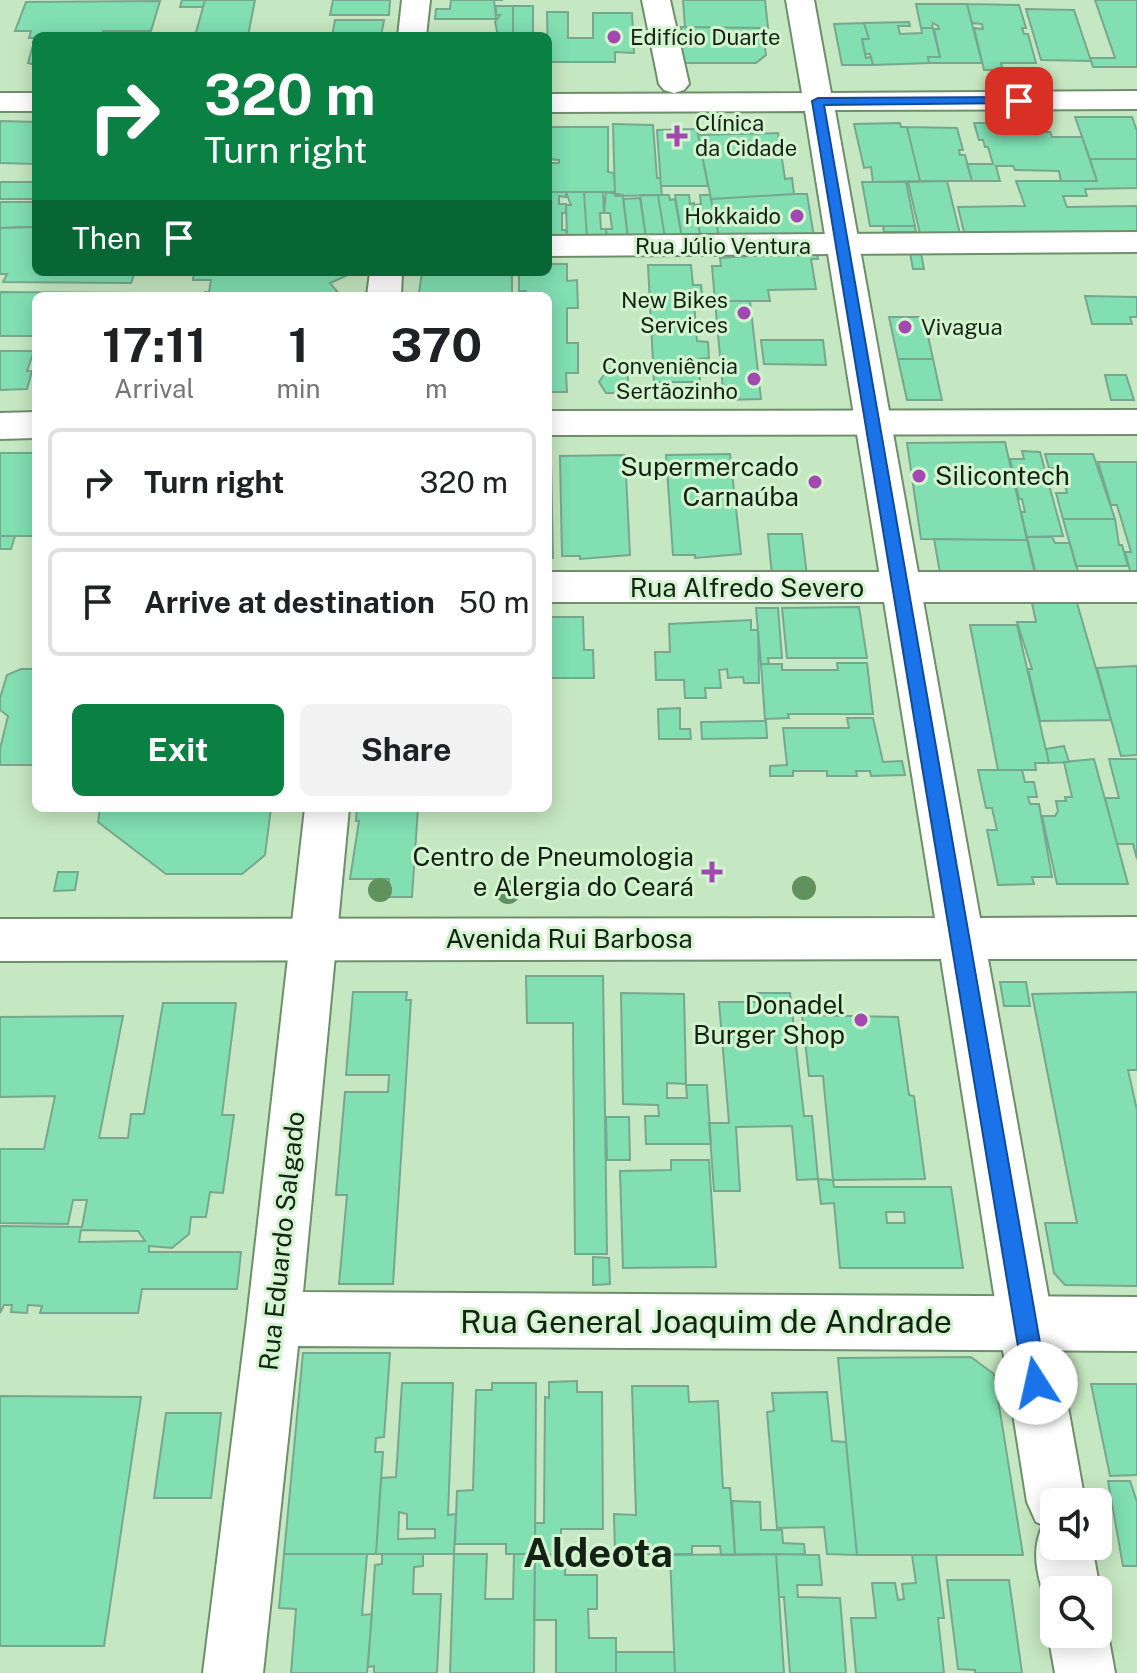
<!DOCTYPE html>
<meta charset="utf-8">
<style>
:root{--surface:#fff;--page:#f2f2f2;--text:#202124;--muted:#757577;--line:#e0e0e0;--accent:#0b8043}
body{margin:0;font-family:"Public Sans",sans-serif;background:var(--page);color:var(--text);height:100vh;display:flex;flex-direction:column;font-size:30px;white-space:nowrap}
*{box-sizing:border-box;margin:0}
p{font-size:26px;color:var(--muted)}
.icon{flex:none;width:44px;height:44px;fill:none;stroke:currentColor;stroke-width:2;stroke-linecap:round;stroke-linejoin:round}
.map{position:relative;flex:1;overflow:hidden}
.drawer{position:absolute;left:32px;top:292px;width:520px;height:520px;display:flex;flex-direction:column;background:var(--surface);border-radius:12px;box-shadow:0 4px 20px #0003}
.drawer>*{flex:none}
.banner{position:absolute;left:32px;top:32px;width:520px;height:244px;border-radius:12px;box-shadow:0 4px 20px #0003;background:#0b8043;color:#fff;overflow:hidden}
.tools{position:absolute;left:1040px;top:1488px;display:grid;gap:16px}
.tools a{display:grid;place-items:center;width:72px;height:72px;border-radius:12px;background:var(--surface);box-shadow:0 4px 20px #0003;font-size:40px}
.pin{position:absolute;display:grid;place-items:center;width:68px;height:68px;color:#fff;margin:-34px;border-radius:16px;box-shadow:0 4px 12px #0006}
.me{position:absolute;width:88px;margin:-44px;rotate:350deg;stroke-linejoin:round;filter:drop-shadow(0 0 6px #0008)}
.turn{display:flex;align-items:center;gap:28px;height:168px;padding:0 40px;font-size:36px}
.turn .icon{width:104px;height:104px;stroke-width:2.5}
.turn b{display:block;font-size:56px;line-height:68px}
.then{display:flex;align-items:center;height:76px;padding:0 40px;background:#0003;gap:16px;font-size:30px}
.eta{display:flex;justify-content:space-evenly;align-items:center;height:136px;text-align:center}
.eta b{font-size:48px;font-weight:700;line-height:56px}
.cta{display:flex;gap:16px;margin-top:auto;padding:16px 40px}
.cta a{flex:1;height:92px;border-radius:12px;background:var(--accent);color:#fff;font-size:32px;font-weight:700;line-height:92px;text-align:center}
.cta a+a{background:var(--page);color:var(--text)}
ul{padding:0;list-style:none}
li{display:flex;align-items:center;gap:24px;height:108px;margin:0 16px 12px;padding:0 24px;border:4px solid var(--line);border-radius:12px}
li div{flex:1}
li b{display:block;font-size:30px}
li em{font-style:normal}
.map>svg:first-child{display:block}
</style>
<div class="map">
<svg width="1137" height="1673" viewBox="0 0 1137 1673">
<rect width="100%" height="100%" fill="#c5e7c1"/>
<path fill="#81dfb2" stroke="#78a78f" stroke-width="2" fill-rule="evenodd" d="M182 0H205L203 7H180Z
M205 0H255L248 36H195Z
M333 0H390L389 15H330Z
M451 0H503H494L496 19H435L436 9H450Z
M683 0H765L768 28 685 27Z
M1095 0H1137V67H1093L1090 58H1115Z
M160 1 151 31H103L101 36H36V65L28 63 35 38H29L31 31H15L26 2Z
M916 4H967L982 63H929L928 57H940L934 29H939L938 26 933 23 932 28H921Z
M967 4 1019 5 1026 28H1022L1024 34H1028L1036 63H1001L1003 70H984L974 28 983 29 982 24 972 23Z
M496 6H513V36H498L495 22 500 15H496Z
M513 6H533V36H513Z
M1026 9 1074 10 1091 61 1041 60Z
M547 12H568V38H593V13H632L634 53 615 52V62H548Z
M335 20H384L381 36H332Z
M909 22 910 26H898L900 34 922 33 921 28H933L940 57H928L929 63 873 65 870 54H865L862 39H869L864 23Z
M864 23 869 39H862L866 58 871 57 873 65H842L834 24Z
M681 27 762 28 766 55 756 63H683Z
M1075 117H1132L1137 131V159H1090Z
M0 121 36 122V164L0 163Z
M900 123 901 127H907L920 181 873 182 871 167 864 168 854 124Z
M974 123H1025L1028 132H1050L1052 137H1082L1097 181H1061L1059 171 1015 170 1013 166H996L1000 181H972L967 164H993L988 147H985L983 140H979Z
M613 124 653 125 657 178H660L662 195 615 196Z
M548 127H608V172L614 173 615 192H548V163H559V160L549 159Z
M907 127 957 128 963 150H959L960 155H965L972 181H920Z
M697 129 708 186H661L657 130Z
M778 133 785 179 792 178 794 194 711 199 698 135Z
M1090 159H1137V188L1085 189 1087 196H1063L1067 207 1137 206V235L964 232 958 207 1025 206 1016 181H1097Z
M947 181 961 238H921L908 182Z
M0 182H36V199H0Z
M862 182H906L915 226H870Z
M548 192H566V197L559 196V204H566V213H562V230H566L567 238H548Z
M566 192H584L587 238H567L566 205H571Z
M584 192H603L604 213H600L601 229H606L607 238H587Z
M606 192 623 195 628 238H607L606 229H612L610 213H604Z
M794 194H807L814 237H719L711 199Z
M640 195H658L665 238H646Z
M658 195H669L670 200 675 199 682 238H665Z
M675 195H689L690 204 694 203 701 238H682Z
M700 195H710L719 237 701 238 694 205 701 204Z
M640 198 646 238H628L623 199Z
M0 202H36V227L0 228Z
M883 226H915L916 232H884Z
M17 227H36V272H135L131 283 3 282 7 274H0V228Z
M817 252 818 259H811L816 289 768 290 770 301H715L712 266H721L720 258Z
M910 253H921L924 269H913Z
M548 264H567V281L577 280 578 308H567V343H578V373H566L567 392H548V296H526V291H519V274L548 272Z
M648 265H691L693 285H701L703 301H694L697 341 708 342 709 358 699 359 700 382H654Z
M194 272H342L346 276 330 283 340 295 337 296H204L205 292H209L211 280H193Z
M422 272H512V293H419Z
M0 292 133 293 132 296H36V336H0Z
M1085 296 1137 297V317H1130L1132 324H1092Z
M715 301H750L761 399 724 400Z
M889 317H924L933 359H898Z
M761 340H823L826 365 764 364Z
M0 351H34L27 371H32L27 389 0 390Z
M898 359H933L942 400H907Z
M608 369H627L629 393H606L599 382Z
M1105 375H1126L1134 400H1111Z
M1005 442 1027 540 921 539 907 443Z
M1022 451 1040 452 1063 536 1027 537 1021 512H1025L1022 499H1019L1010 459H1024Z
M0 453H36V536H0Z
M730 454 741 554 695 558V555H673L666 455Z
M1045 454H1093L1115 519H1063L1056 493H1067L1060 468H1049Z
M625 455 630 555 580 559V556H562L560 456Z
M548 461H551L553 558H548Z
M1098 462H1137V574H1131L1125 552H1131L1117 505H1111Z
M1063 519H1115L1119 545H1122L1128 566H1076Z
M768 534H802L807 576H772Z
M0 536H15L11 549H0Z
M1027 537H1052L1055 543H1070L1079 575H1036Z
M934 539 1027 540 1035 574 940 573Z
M1032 603H1077L1111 720 1040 721 1028 669H1032L1017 622H1036Z
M859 607 867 658H787L782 608Z
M756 608H778L782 658H768L769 664H761Z
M549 617H583L584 650H593L594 678H549Z
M751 620V630H758L759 683H744L743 677 728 678 727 669 719 670 721 688H705L706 698H685L684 680H656L655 652H670L669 624Z
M970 625H1017L1049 763H1035L1036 770H998Z
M837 663H867L873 714H788L789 718 765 719 761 664H782V670H838Z
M1137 666V755L1121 756 1097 668Z
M21 669H36V765H0V749L8 716 0 710V698L7 675Z
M680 708V729H690L691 739H659L658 709Z
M847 718H873L883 762 902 761 905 775 871 776 870 771H856L857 776H827V771H793V776H770V766L787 765 783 728H849Z
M766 721 767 738 702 739 701 722Z
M1064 746 1069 762 1049 763 1046 749Z
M1094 759 1128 884H1057L1042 816H1055L1058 811 1056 801H1066L1065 797H1072L1064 762Z
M1109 759H1137V859L1133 844H1117L1105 798H1119Z
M978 770H1022L1025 782H1034L1037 797H1028L1030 804H1039L1052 877H1032L1034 884 998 885 987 830H997L992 808H986Z
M100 808H271L265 855 242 874H166L98 822Z
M357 808H418L412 897H388L389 879H350L359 821H356Z
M58 872H78L75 890 54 891Z
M526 976H603L607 1254H575L573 1023H527Z
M1000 982H1026L1030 1006H1004Z
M353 992H407L406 1000H411L393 1284H339L347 1195H336L345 1092H388L389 1075H346Z
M1137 992V1070H1128L1137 1110V1286L1065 1285 1054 1273 1045 1223H1077L1032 994Z
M621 993 684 994 686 1084 667 1083V1098H687L686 1085H707L711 1144H646L645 1116H659L658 1105 623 1104Z
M757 993H790L804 1116H812L818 1179 797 1180 792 1126 736 1127 740 1191H714L709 1123H729L719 1002H758Z
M163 1003H236L222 1115H234L223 1193 210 1192 206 1217H191L189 1234 172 1248 149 1246V1252H241L237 1289H142L138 1313H40L42 1306 28 1305 27 1313 11 1312 12 1305H4L0 1313V1226L82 1227 87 1200H73L68 1224 0 1223V1149H44L55 1096 0 1097V1017L123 1016 99 1138H128L131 1114H144ZM81 1230 138 1231 145 1241 79 1242Z
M802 1015 898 1017 909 1095 914 1096 925 1179 833 1180 823 1076H809Z
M606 1117H629L630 1160H607Z
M671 1160H709L716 1267 623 1268 620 1171 671 1170Z
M818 1179 833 1180 834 1187H951L963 1268H840L834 1203 821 1204ZM886 1212H904L905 1223H887Z
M593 1257 609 1258 610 1284 593 1285Z
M303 1353H390L384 1437 376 1438 375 1452H383L376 1554H284Z
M971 1357 994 1374 1023 1555H857L838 1358Z
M577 1381V1392H602L603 1529H561V1555L535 1554V1523H544L545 1397 549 1398V1382Z
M402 1383H453L448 1515 456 1514 454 1554H376L381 1478 396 1477ZM399 1512 407 1514V1529H435V1538L398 1539Z
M492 1383H536L535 1554H506V1544H455L457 1491 473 1490 476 1390H492Z
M1091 1384H1137V1475L1110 1476Z
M632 1386H688L689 1402 718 1401 723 1488H730L735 1555H721L720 1546H692V1554H615L614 1514 636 1515Z
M827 1392 832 1441 846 1442 857 1555 827 1554 824 1527 777 1528 767 1412 774 1411 772 1393Z
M0 1396 141 1397 104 1646H0Z
M166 1413H221L211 1498H154Z
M1108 1481H1130L1137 1502V1566H1123Z
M732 1501 760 1502 761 1530H782L783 1543 804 1544 805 1554 735 1555Z
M284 1554H367L362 1615 372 1614 367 1673H291L296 1609 279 1608Z
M382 1554H423V1566L414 1567 413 1594H441L437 1673H374V1666L368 1667 375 1565 382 1564Z
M454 1554H487L485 1599H513L514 1554H535L534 1673H450Z
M535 1554 566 1555 565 1575H597V1609H588L589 1638H616V1673H556V1620H534Z
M776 1554 784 1673H675L670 1555Z
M776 1554 819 1555 822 1585H797L798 1597 840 1598 846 1673H790L784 1597H779Z
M912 1555H936L944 1618H938L944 1673H856L851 1618H876L872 1583H895L898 1600 904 1599 902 1584 916 1583Z
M947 1580H1009L1022 1673H975V1670L958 1669Z
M616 1652H674L675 1673H616Z"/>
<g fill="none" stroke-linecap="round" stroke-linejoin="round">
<g stroke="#6f8e6c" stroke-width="4">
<path id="minor" d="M402 0H430L426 36H398Z
M642 0H670L689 84 684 90 674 93 664 90 659 84Z
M1137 232V252L548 256V236Z
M370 272H402L401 296H367Z
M1137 410V434L548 435V411Z
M36 412V438L0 439V413Z
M548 572H1137V602H548Z
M305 808H349L303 1292 1137 1297V1351L298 1346 263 1673H203L247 1319Z"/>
</g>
<g stroke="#6f8e6c" stroke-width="4">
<path id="major" d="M786 0H814L831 93 1137 91V109L835 110 980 918 1137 917V959H988L1085 1502H1054V1546H1092L1100 1590 1098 1596V1590H1054V1612L1050 1611C1039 1583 1029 1553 1043 1525L1036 1522 1027 1502 941 959 0 961V919L935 918 805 111 548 112V94L802 93Z
M0 93H36V111H0Z
M1098 1612 1108 1634 1115 1673H1055L1048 1634 1054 1620V1634H1098Z"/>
</g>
<use href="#minor" fill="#fff" fill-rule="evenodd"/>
<use href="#major" fill="#fff" fill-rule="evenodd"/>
</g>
<g fill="#60925d">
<circle cx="804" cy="888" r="12"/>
<circle cx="380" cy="890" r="12"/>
<circle cx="508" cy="892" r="12"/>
</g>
<path fill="#1a73e8" stroke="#114b97" stroke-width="2" d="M1019 97 1023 98V103L824 105 1047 1383 1044 1391 1036 1395 1028 1391 1024 1383 812 101 818 98Z"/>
<g fill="#a347b1" stroke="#d2f4ce" stroke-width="3">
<circle cx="614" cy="37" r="8"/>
<path d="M673 124h8v8h8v8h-8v8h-8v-8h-8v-8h8z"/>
<circle cx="797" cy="216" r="8"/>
<circle cx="744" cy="313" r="8"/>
<circle cx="905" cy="327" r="8"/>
<circle cx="754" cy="379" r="8"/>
<circle cx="919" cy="476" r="8"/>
<circle cx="815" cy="482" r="8"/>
<path d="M708 860h8v8h8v8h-8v8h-8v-8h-8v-8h8z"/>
<circle cx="861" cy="1020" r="8"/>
</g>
<g text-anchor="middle" stroke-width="6" stroke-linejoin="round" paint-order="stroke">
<g font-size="22" fill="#152114" stroke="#d2f4ce" text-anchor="start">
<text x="630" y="45">Edifício Duarte</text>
<text x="695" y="131">Clínica<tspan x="695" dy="25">da Cidade</tspan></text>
<text x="781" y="224" text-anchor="end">Hokkaido</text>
<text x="728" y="308" text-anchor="end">New Bikes<tspan x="728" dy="25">Services</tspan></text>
<text x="921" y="335">Vivagua</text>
<text x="738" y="374" text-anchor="end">Conveniência<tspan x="738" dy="25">Sertãozinho</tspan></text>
</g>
<g font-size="22" fill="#152114" stroke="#d2f4ce">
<text x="723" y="254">Rua Júlio Ventura</text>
</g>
<g font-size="26" fill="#152114" stroke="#d2f4ce" text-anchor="end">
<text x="799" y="476">Supermercado<tspan x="799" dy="30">Carnaúba</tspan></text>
<text x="935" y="485" text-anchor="start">Silicontech</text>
<text x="694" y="866">Centro de Pneumologia<tspan x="694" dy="30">e Alergia do Ceará</tspan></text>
<text x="845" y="1014">Donadel<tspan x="845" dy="30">Burger Shop</tspan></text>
</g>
<g font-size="26" fill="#152114" stroke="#d2f4ce">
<text x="747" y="597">Rua Alfredo Severo</text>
<text x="569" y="948">Avenida Rui Barbosa</text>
<text transform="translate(282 1241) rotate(-84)" y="9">Rua Eduardo Salgado</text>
</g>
<g font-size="32" fill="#152114" stroke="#d2f4ce">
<text x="706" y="1333">Rua General Joaquim de Andrade</text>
</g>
<g font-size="40" font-weight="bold" fill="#152114" stroke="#d2f4ce">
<text x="598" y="1567">Aldeota</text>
</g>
</g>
</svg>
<div class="tools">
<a><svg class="icon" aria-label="sound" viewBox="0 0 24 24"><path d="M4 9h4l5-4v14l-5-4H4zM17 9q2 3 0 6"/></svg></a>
<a><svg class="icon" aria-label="search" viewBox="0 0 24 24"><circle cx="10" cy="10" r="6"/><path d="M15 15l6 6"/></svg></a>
</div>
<div class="pin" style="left:1019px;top:101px;background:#d93025"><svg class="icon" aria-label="arrive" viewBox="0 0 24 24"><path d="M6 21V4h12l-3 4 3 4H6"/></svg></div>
<svg class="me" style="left:1036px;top:1383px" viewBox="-20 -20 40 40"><circle r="19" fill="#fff"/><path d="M0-13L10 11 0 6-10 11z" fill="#1a73e8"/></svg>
<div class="banner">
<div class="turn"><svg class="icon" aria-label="right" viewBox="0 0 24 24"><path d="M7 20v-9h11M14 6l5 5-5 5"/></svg><div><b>320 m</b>Turn right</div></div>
<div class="then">Then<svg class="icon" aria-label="arrive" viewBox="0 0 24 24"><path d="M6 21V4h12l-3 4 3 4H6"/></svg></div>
</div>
<section class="drawer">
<div class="eta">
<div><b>17:11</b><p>Arrival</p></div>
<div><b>1</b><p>min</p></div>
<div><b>370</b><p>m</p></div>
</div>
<ul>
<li><svg class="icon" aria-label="right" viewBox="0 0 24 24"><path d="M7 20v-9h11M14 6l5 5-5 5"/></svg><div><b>Turn right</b></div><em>320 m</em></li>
<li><svg class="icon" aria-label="arrive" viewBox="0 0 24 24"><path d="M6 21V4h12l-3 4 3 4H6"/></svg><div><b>Arrive at destination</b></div><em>50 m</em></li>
</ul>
<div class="cta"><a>Exit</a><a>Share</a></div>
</section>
</div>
